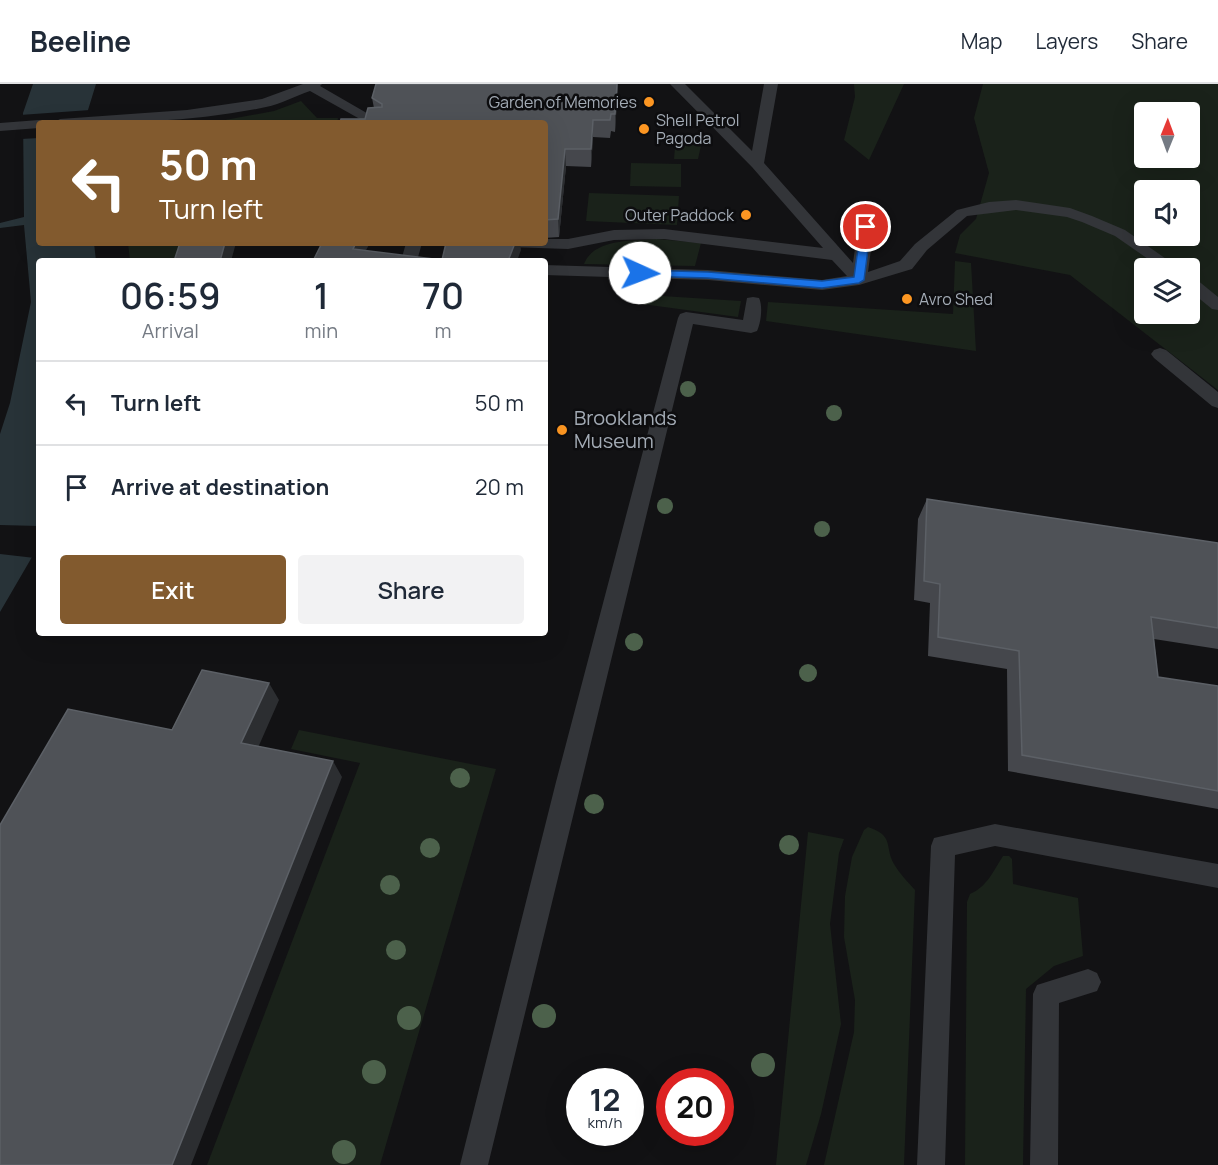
<!DOCTYPE html>
<style>
:root{--surface:#fff;--page:#f2f2f3;--text:#1f2937;--muted:#747a83;--line:#e0e1e3;--accent:#825a2e}
body{margin:0;font-family:Manrope,sans-serif;background:var(--page);color:var(--text);height:100vh;display:flex;flex-direction:column;font-size:22px;white-space:nowrap}
*{box-sizing:border-box;margin:0}
p{font-size:20px;color:var(--muted)}
.icon{flex:none;width:33px;height:33px;fill:none;stroke:currentColor;stroke-width:2;stroke-linecap:round;stroke-linejoin:round}
.map{position:relative;flex:1;overflow:hidden}
.panel{position:absolute;left:36px;top:174px;width:512px;height:378px;display:flex;flex-direction:column;background:var(--surface);border-radius:6px;box-shadow:0 6px 24px #0002}
.panel>*{flex:none}
.hud{position:absolute;left:36px;top:36px;width:512px;height:126px;border-radius:6px;box-shadow:0 6px 24px #0002;background:#825a2e;color:#fff;overflow:hidden}
.needle{width:39px;rotate:1deg}
.buttons{position:absolute;left:1134px;top:18px;display:grid;gap:12px}
.buttons a{display:grid;place-items:center;width:66px;height:66px;border-radius:6px;background:var(--surface);box-shadow:0 6px 24px #0002;font-size:30px}
.speed{position:absolute;left:566px;top:984px;display:flex;gap:12px;font-size:30px;font-weight:700;text-align:center}
.speed>*{display:grid;place-content:center;width:78px;height:78px;border-radius:50%;background:var(--surface);box-shadow:0 6px 24px #0002;line-height:1}
.speed small{font-size:15px;font-weight:400}
.speed .limit{border:9px solid #d22;background:#fff;color:#111}
.pin{position:absolute;display:grid;place-items:center;width:51px;height:51px;color:#fff;margin:-26px;border:3px solid #fff;border-radius:50%;box-shadow:0 2px 6px #0007}
.me{position:absolute;width:66px;margin:-33px;rotate:92deg;stroke-linejoin:round;filter:drop-shadow(0 0 4px #0008)}
.turn{display:flex;align-items:center;gap:21px;height:126px;padding:0 24px;font-size:27px}
.turn .icon{width:78px;height:78px;stroke-width:2.5}
.turn b{display:block;font-size:42px;line-height:51px}
.eta{display:flex;justify-content:space-evenly;align-items:center;height:102px;text-align:center}
.eta b{font-size:36px;font-weight:600;line-height:42px}
.cta{display:flex;gap:12px;margin-top:auto;padding:12px 24px}
.cta a{flex:1;height:69px;border-radius:6px;background:var(--accent);color:#fff;font-size:24px;font-weight:600;line-height:69px;text-align:center}
.cta a+a{background:var(--page);color:var(--text)}
ul{padding:0;list-style:none}
li{display:flex;align-items:center;gap:18px;height:84px;padding:0 24px;border-top:2px solid var(--line)}
li div{flex:1}
li b{display:block;font-size:22px}
li em{font-style:normal}
header{display:flex;align-items:center;gap:36px;box-sizing:border-box;height:84px;padding:0 30px;background:var(--surface);border-bottom:2px solid var(--line)}
header strong{font-size:28px}
nav{display:flex;gap:33px;margin-inline-start:auto;font-size:21px}
.map>svg:first-child{display:block}
</style>
<header>
<strong>Beeline</strong>
<nav><a>Map</a><a>Layers</a><a>Share</a></nav>
</header>
<div class="map">
<svg width="1218" height="1081" viewBox="0 0 1218 1081">
<rect width="100%" height="100%" fill="#121214"/>
<path fill="#1a221a" fill-rule="evenodd" d="M854 0H904L869 76 844 56 855 13Z
M983 0H1218V306L1070 191 955 169 960 151 976 135 989 89 974 34ZM1144 28H1190V74H1144ZM1144 106H1190V152H1144ZM1144 184H1190V230H1144Z
M301 17 317 34H338L337 39H209L274 27Z
M702 57 698 75H674L675 63Z
M631 79 681 80V103L630 102Z
M589 109 679 112 677 141 586 137Z
M657 155 701 159 695 182 584 180C594 154 634 157 657 155Z
M128 159H192L186 177H130Z
M955 177 971 179 976 267 766 237 768 218 953 230Z
M630 210 741 217 738 233 642 220Z
M299 646 496 685 380 1081H207L360 679 291 665Z
M868 743C895 752 884 762 894 780 899 789 908 798 915 806L904 1081H824L854 948 855 916 844 853 845 812 852 773 864 746Z
M808 748 844 755 839 769 830 840 841 940 821 1030 806 1081H776Z
M1003 772H1009L1012 775 1013 800 1078 814 1083 872 1054 882 1026 905 1023 1081H965L967 818 970 810C987 803 994 786 1003 772Z"/>
<path fill="#283338" d="M33 0H96L84 39H39V159H94L96 177H39V461L0 528V350L10 319 31 218 24 141 0 144V139L24 133 23 29Z"/>
<path fill="#121214" d="M90 26 87 39H39V54L21 55 20 31Z
M0 441 39 442V467L35 474 0 470Z"/>
<g fill="none" stroke-linecap="round" stroke-linejoin="round">
<path fill="#333539" fill-rule="evenodd" d="M303 0H322L320 2 384 39H367L310 7C295 12 281 20 266 23 196 38 124 39 53 39L60 35 187 26 262 15Z
M670 0H685L752 67 764 0H778L764 79 853 179 858 143 861 140H871L874 143 868 188 900 177 915 160 957 126 989 118 1016 116 1070 124 1092 132 1125 146 1179 184H1161L1115 152 1082 138 1067 133 1016 126 967 132 927 166 912 185 859 201 822 206 708 196 544 191V181L708 186 822 196 847 192 832 176 664 155 614 156 568 165 473 162 471 159H544V155H568L614 146 664 145 823 164 752 83Z
M39 36 45 39H39V44L0 47V39Z
M406 159H422L417 177H401Z
M1190 194 1196 195 1218 213V226L1212 225 1190 207Z
M753 213 759 214C763 222 761 239 757 247L751 249 693 240 488 1081H460L556 698 678 234 680 230 686 228 743 236 747 214Z
M1160 264 1166 266 1218 308V324L1212 322 1154 274 1151 270 1154 266Z
M995 740 1218 780V804L995 762 955 771 945 1081H917L931 762 934 754Z
M1088 885 1097 889 1101 898 1097 907 1059 919 1058 1081H1030L1033 910 1037 901Z"/>
</g>
<g fill="#4c614b">
<circle cx="688" cy="305" r="8"/>
<circle cx="834" cy="329" r="8"/>
<circle cx="665" cy="422" r="8"/>
<circle cx="822" cy="445" r="8"/>
<circle cx="634" cy="558" r="9"/>
<circle cx="808" cy="589" r="9"/>
<circle cx="460" cy="694" r="10"/>
<circle cx="594" cy="720" r="10"/>
<circle cx="789" cy="761" r="10"/>
<circle cx="430" cy="764" r="10"/>
<circle cx="390" cy="801" r="10"/>
<circle cx="396" cy="866" r="10"/>
<circle cx="544" cy="932" r="12"/>
<circle cx="409" cy="934" r="12"/>
<circle cx="763" cy="981" r="12"/>
<circle cx="374" cy="988" r="12"/>
<circle cx="344" cy="1068" r="12"/>
</g>
<path fill="#45474c" d="M618 0 615 48 611 47 610 54 593 53 591 83 566 82 559 153 544 154V39L374 24 372 14Z
M927 415 1218 459V565L1154 555 1158 593 1218 602V725L1008 687 1007 585 928 572 930 519 914 516 918 435Z"/>
<path fill="#2c2e31" d="M617 0H618L615 48V30Z
M593 36V53L591 83V65Z
M565 65 566 82 559 153 558 135Z
M225 159H236L231 177H220Z
M356 159H370L360 177 353 165Z
M515 159H520L521 166 517 177H508Z
M269 599 279 616 253 675 241 659Z
M333 677 342 693 191 1081H172Z"/>
<path fill="#4f5257" stroke="#5c6066" stroke-width="1.5" d="M376 0H617L615 30H611L610 36H593L591 65H565L558 135 544 136V39H340L341 35H365L368 24 382 23V20L372 14Z
M180 159H225L220 177H174Z
M322 159H356L353 165 442 176 446 159H515L508 177H313Z
M927 415 1218 459V544L1151 533 1158 593 1218 602V707L1022 671 1019 567 938 553 940 500 924 497Z
M202 586 269 599 241 659 333 677 172 1081H0V741L68 625 172 646Z"/>
<path fill="#1a73e8" stroke="#114b97" stroke-width="1.5" d="M866 140 871 143 864 196 859 199 822 204 708 194 640 192 635 189 640 186 708 188 822 197 854 193 861 143Z"/>
<g fill="#fc9622" stroke="#0d0d0f" stroke-width="2">
<circle cx="649" cy="18" r="6"/>
<circle cx="644" cy="45" r="6"/>
<circle cx="746" cy="131" r="6"/>
<circle cx="907" cy="215" r="6"/>
<circle cx="562" cy="346" r="6"/>
</g>
<g text-anchor="middle" stroke-width="5" stroke-linejoin="round" paint-order="stroke">
<g font-size="16" fill="#a3abb5" stroke="#0d0d0f" text-anchor="end">
<text x="637" y="24">Garden of Memories</text>
<text x="656" y="42" text-anchor="start">Shell Petrol<tspan x="656" dy="18">Pagoda</tspan></text>
<text x="734" y="137">Outer Paddock</text>
<text x="919" y="221" text-anchor="start">Avro Shed</text>
</g>
<g font-size="20" fill="#a3abb5" stroke="#0d0d0f" text-anchor="start">
<text x="574" y="341">Brooklands<tspan x="574" dy="23">Museum</tspan></text>
</g>
</g>
</svg>
<div class="buttons">
<a><svg class="needle" viewBox="-14 -14 28 28"><path d="M0-13l5 13h-10z" fill="#e53935"/><path d="M0 13l5-13h-10z" fill="#747a83"/></svg></a>
<a><svg class="icon" aria-label="sound" viewBox="0 0 24 24"><path d="M4 9h4l5-4v14l-5-4H4zM17 9q2 3 0 6"/></svg></a>
<a><svg class="icon" aria-label="layers" viewBox="0 0 24 24"><path d="M12 4l9 5-9 5-9-5zM3 14l9 5 9-5"/></svg></a>
</div>
<div class="speed"><div>12<small>km/h</small></div><div class="limit">20</div></div>
<div class="pin" style="left:866px;top:143px;background:#d93025"><svg class="icon" aria-label="arrive" viewBox="0 0 24 24"><path d="M6 21V4h12l-3 4 3 4H6"/></svg></div>
<svg class="me" style="left:640px;top:189px" viewBox="-20 -20 40 40"><circle r="19" fill="#fff"/><path d="M0-13L10 11 0 6-10 11z" fill="#1a73e8"/></svg>
<div class="hud">
<div class="turn"><svg class="icon" aria-label="left" viewBox="0 0 24 24"><path d="M17 20v-9H6M10 6l-5 5 5 5"/></svg><div><b>50 m</b>Turn left</div></div>
</div>
<section class="panel">
<div class="eta">
<div><b>06:59</b><p>Arrival</p></div>
<div><b>1</b><p>min</p></div>
<div><b>70</b><p>m</p></div>
</div>
<ul>
<li><svg class="icon" aria-label="left" viewBox="0 0 24 24"><path d="M17 20v-9H6M10 6l-5 5 5 5"/></svg><div><b>Turn left</b></div><em>50 m</em></li>
<li><svg class="icon" aria-label="arrive" viewBox="0 0 24 24"><path d="M6 21V4h12l-3 4 3 4H6"/></svg><div><b>Arrive at destination</b></div><em>20 m</em></li>
</ul>
<div class="cta"><a>Exit</a><a>Share</a></div>
</section>
</div>
